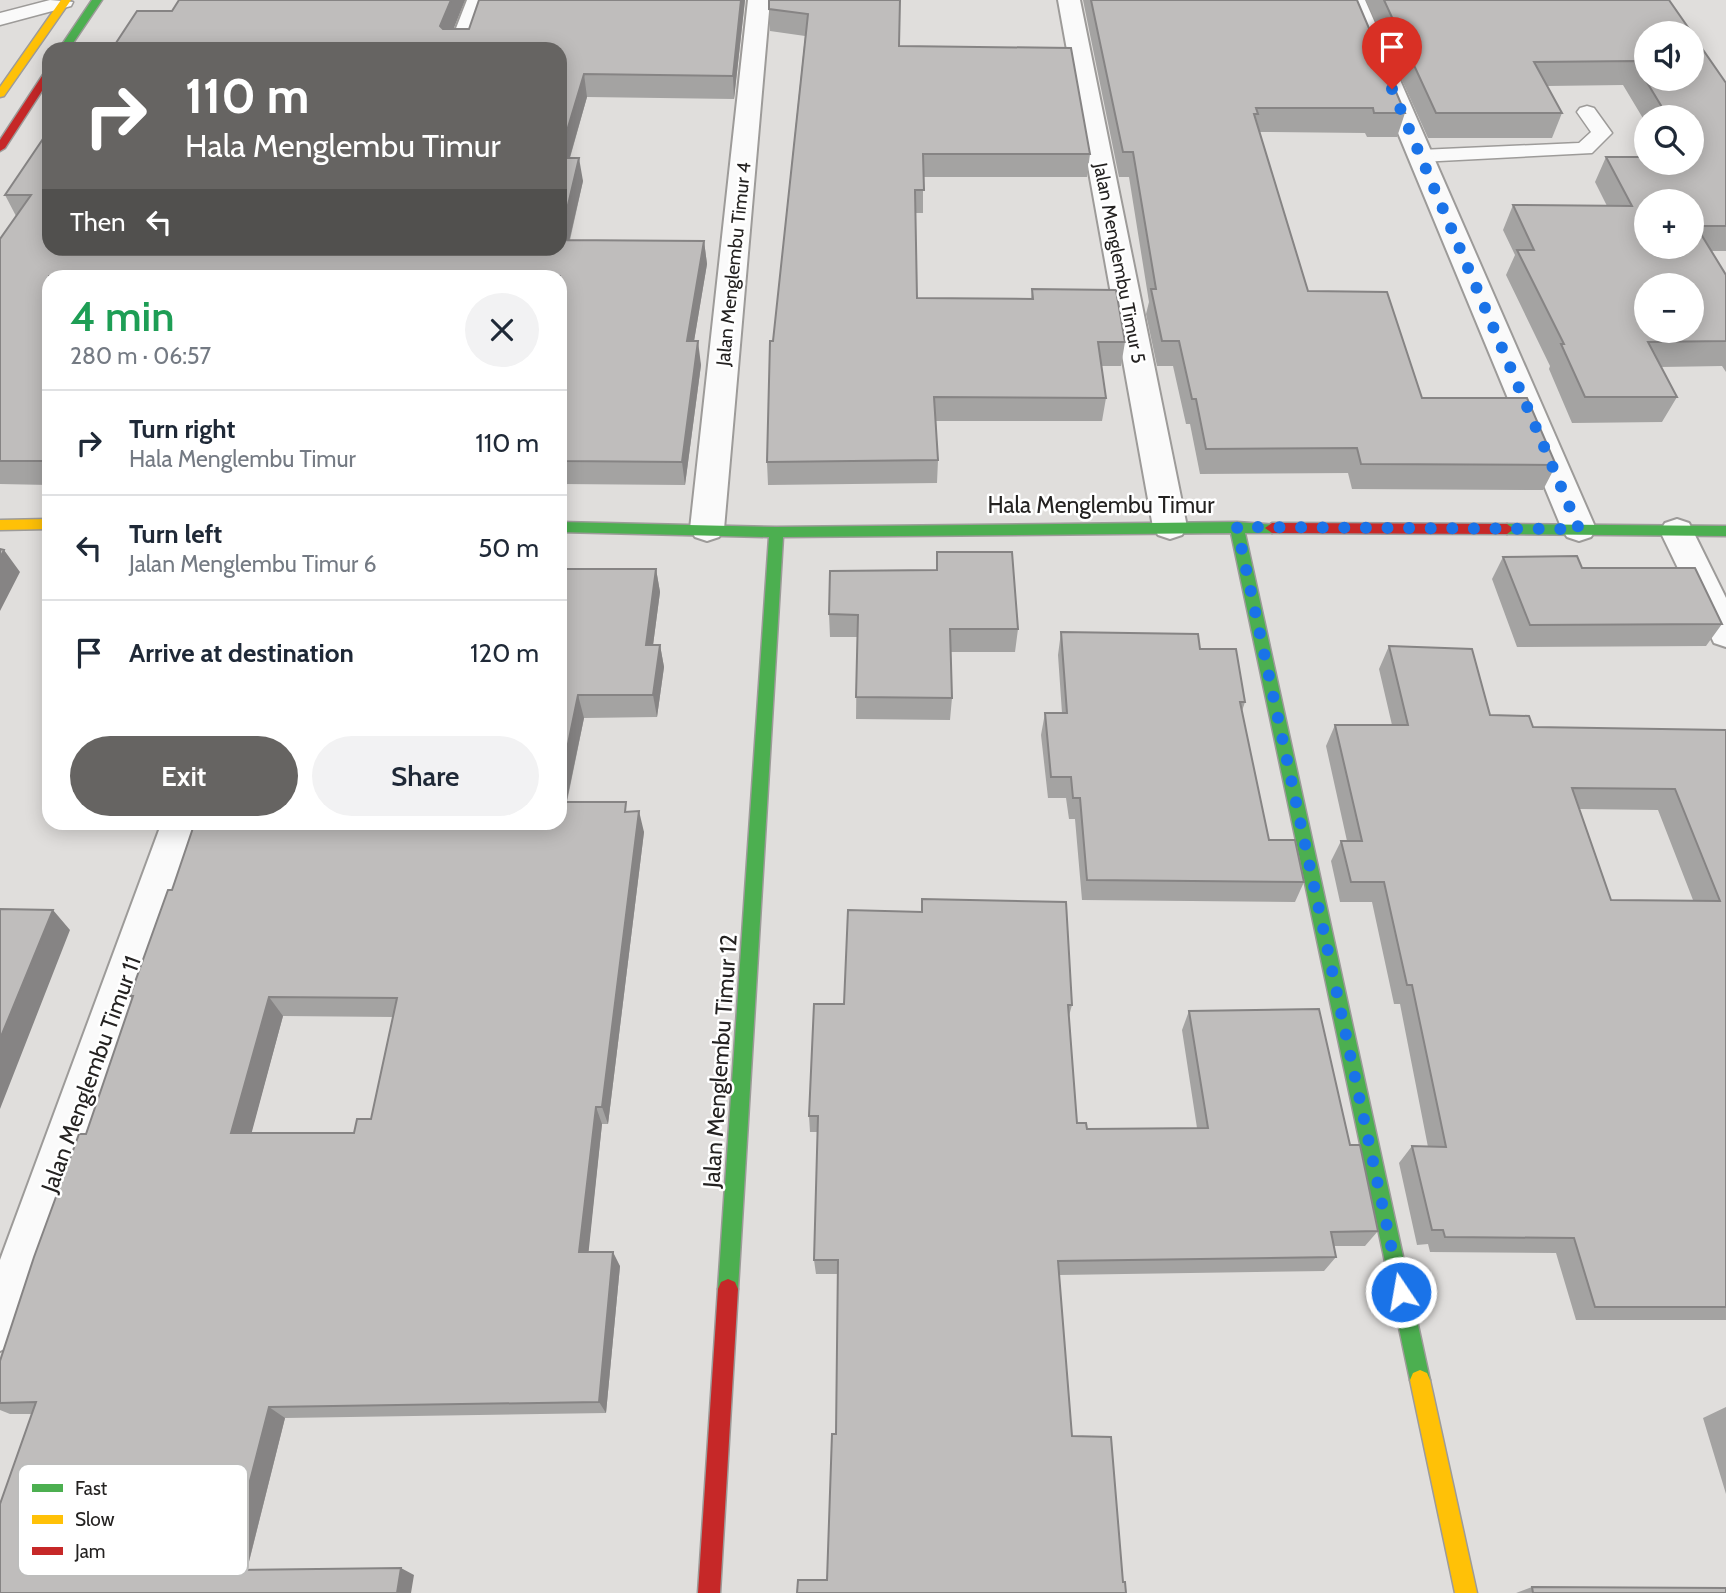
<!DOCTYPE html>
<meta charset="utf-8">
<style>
:root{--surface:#fff;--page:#f2f2f3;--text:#1f2937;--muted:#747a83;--line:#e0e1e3;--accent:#666462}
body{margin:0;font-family:Cabin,sans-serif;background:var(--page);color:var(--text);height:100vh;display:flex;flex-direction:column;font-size:26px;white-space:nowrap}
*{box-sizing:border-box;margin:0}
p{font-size:23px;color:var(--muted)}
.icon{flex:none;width:38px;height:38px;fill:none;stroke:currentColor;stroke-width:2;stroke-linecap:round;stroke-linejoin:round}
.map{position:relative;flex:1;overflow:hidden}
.panel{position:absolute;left:42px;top:270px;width:525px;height:560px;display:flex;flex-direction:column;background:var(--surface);border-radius:21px;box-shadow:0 4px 18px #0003}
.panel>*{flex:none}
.hud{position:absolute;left:42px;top:42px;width:525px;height:214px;border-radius:21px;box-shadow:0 4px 18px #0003;background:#666462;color:#fff;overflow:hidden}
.buttons{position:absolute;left:1634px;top:21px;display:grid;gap:14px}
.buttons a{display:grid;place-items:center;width:70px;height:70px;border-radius:50%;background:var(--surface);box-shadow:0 4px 18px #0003;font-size:35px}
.pin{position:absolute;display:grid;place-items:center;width:60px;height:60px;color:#fff;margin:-72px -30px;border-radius:50% 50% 50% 0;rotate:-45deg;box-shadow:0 0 7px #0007}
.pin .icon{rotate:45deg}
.me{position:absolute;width:77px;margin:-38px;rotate:348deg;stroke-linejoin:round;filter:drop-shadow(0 0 5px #0008)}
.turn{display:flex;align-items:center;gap:24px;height:147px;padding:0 28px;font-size:32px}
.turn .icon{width:91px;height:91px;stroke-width:2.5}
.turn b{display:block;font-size:49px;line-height:60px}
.then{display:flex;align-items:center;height:66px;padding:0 28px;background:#0003;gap:14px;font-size:26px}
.round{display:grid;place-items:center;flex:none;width:74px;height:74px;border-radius:37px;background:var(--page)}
.overview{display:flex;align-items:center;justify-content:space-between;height:119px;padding:0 28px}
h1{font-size:42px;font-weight:600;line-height:52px;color:#1e9e55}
.button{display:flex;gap:14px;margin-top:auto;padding:14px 28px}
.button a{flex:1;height:80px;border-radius:42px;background:var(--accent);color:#fff;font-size:28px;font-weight:600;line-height:80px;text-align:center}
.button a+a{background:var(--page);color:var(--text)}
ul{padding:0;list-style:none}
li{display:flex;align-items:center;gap:21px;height:105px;padding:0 28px;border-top:2px solid var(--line)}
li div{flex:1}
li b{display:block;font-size:26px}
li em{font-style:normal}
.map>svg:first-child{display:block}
</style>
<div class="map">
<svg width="1726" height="1593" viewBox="0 0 1726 1593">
<rect width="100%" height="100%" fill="#e0dedc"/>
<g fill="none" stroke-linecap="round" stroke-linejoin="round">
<g stroke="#9d9b99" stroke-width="3">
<path id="lane" d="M50 0 73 2 71 6 0 25V13Z
M1587 106 1594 108 1612 133 1592 153 1420 162 1413 160 1409 156 1413 152 1420 150 1579 143 1591 132 1577 112 1580 108Z"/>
</g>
<g stroke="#9d9b99" stroke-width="4">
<path id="street" d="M467 0H489L472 49H448Z
M748 0H770L724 529 719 537 707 541 695 537 690 529Z
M1058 0H1080L1187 527 1182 535 1170 539 1158 535 1153 527Z
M1343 0H1365L1596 529 1591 537 1579 541 1567 537 1562 529Z
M374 248H402L392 276H364Z
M1677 519 1689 523 1726 598V647L1714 643 1660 531 1665 523Z
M162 822H201L25 1326 17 1343 0 1351V1260Z"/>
</g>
<g stroke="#9d9b99" stroke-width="3">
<path id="fast" d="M92 0H102L69 49H59Z
M560 522 776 527 1237 522 1277 525 1279 528 1272 533H1245L1430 1380 1427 1387 1420 1390 1413 1387 1410 1380 1231 533 783 537 738 1289 735 1296 728 1299 721 1296 718 1289 769 537 560 532Z
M1507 524 1726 526V536L1507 534 1500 529Z"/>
</g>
<g stroke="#9d9b99" stroke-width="3">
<path id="slow" d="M61 0H71L4 96 0 97V87Z
M49 519V529L0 530V520Z
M1420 1370 1427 1373 1430 1380 1477 1593H1455L1410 1380 1413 1373Z"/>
</g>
<g stroke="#9d9b99" stroke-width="3">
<path id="jam" d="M49 69V80L5 148 0 151V140L46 70Z
M1272 523 1507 524 1514 529 1507 534 1272 533 1265 528Z
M728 1279 735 1282 738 1289 720 1593H698L718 1289 721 1282Z"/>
</g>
<use href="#lane" fill="#fafafa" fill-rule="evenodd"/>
<use href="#street" fill="#fafafa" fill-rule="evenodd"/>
<use href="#fast" fill="#4caf50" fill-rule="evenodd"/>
<use href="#slow" fill="#ffc107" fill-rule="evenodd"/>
<use href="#jam" fill="#c62828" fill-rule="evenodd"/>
</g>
<path fill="#a4a3a2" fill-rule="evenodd" d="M179 0H465L453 29H469L745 0 734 99 587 97 570 158 583 181 570 240 704 241 707 264 694 341 701 365 685 485 560 484V276H49V485L0 484V239L16 216 5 195 49 130 370 254 560 248 172 11Z
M769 0 899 46 1090 154 1087 177H923V213H915L917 298 1031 299 1032 289 1125 342 1121 366H1101L1106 398 1102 421H936L938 460 937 483 768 485 767 462 773 341 805 36 770 31Z
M1083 0H1357L1405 113 1397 137H1367L1365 133 1259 132 1308 291 1422 398 1556 465 1543 490 1352 489 1348 473 1200 474 1190 424H1186L1173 366H1157L1146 314 1149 302 1129 177H1119Z
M1366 0H1669L1726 83V251H1711L1726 275V372L1722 366 1661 367 1677 397 1662 422 1572 423 1549 369 1550 366 1506 275 1515 255 1503 230 1513 205 1607 206 1595 182 1606 157 1692 163V117H1647V125L1623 85 1547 86 1562 113 1552 138H1428Z
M937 552 1018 629 1015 652H951L952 698 950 720 856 719 857 637H830L829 614 936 570Z
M1503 557 1582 568 1722 624 1706 646 1517 647 1492 579Z
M560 569H656L660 592 653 645H660L664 667 657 717 584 718 567 802 628 812 644 832 608 1124H602L588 1252 620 1266 606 1413 285 1418 247 1570 414 1575 0 1593 32 1414H10L0 1410V1361L86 1134 132 999 130 996 172 890 560 822ZM283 1016 393 1017 371 1119 354 1133H251Z
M1061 632 1200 649 1245 702 1242 711 1269 840 1304 882 1295 902 1082 900 1075 819H1069L1066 798H1048L1041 735 1045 713H1062L1058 655Z
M1389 646 1490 715 1533 727 1726 730V1320H1576L1556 1253 1430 1252 1428 1244 1417 1245 1399 1163 1412 1146 1428 1147 1400 1004H1394L1372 902H1340L1331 861 1341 841H1347L1326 746 1335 725H1392L1379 669ZM1579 809 1658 810 1693 900H1611Z
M922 899 1072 1005 1069 1016 1077 1123 1087 1129 1197 1128 1182 1030 1189 1011 1350 1145 1378 1231 1365 1246H1334L1336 1257 1324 1271 1059 1275 827 1580 836 1434 838 1274H816L814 1260 818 1132H810L809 1116 844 1004 921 912Z
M1726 1407V1494L1703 1418Z
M1532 1587 1726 1593H1516Z"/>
<path fill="#868484" d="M451 0H465L446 48 440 26Z
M741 0H745L734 99 733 76Z
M584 74 587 97 563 181 560 164V154Z
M579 158 583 181 564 263 560 239Z
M704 241 707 264 690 365 687 341Z
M356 248H372L362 276 354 254Z
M698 341 701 365 685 485 682 462Z
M4 550 20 572 0 611V558Z
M656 569 660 592 650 668 646 645Z
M660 645 664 667 657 717 653 695Z
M578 695 584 718 562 823 560 815V783Z
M639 811 644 832 608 1124 602 1107Z
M53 910 70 930 0 1109V1039Z
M269 997 283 1016 247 1150 231 1133Z
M596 1107 602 1124 587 1267 579 1252Z
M613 1252 620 1266 606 1413 599 1402Z
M269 1407 285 1418 245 1577 227 1570Z
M401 1568 414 1575 411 1593H397Z"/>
<path fill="#bfbdbc" stroke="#868484" stroke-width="2" fill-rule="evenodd" d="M179 0H451L440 26 443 29H469L479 0H741L733 76 584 74 560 154V49H112L137 11H172Z
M769 0H900L899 46 1071 48 1090 154H923L924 190H915L917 298 1033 299 1032 289 1116 290 1125 342H1098L1106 398 934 397 938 460 767 462 770 341H773L808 14 769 9Z
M1091 0H1357L1405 113H1374L1373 108H1256L1258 114H1254L1308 291 1387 292 1422 398H1527L1556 465 1361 464 1357 448 1206 449 1196 399H1192L1179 341H1162L1151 289H1156L1133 152H1123Z
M1384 0H1669L1692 33H1647V79H1692V34L1726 83V226H1696L1726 275V341L1648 342 1677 397H1585L1561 344H1564L1517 250H1534L1513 205 1632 206 1606 157H1647V163H1692V117H1668L1634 61 1534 62 1562 113H1436ZM1647 201H1692V247H1647ZM1647 285H1692V331H1647Z
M49 130V248H356L354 254 386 255 388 248H560V240L704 241 687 341H698L682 462 560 461V276H49V461H0V239L31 195H5Z
M560 158H579L560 239Z
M0 549 4 550 0 558Z
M937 552H1012L1018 629H950L952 698 856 697 858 615 829 614 830 571 937 570Z
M1577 556 1582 568H1695L1722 624 1530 625 1503 557Z
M560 569H656L646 645H660L653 695H578L560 783Z
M1061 632 1198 634 1200 649H1236L1245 702H1240L1269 840H1295L1304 882 1087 880 1080 798H1073L1071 777H1051L1045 713H1067Z
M1389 646 1472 649 1490 715 1529 716 1533 727 1726 730V1307H1595L1574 1238 1445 1237 1443 1230H1432L1412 1146 1446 1147 1412 985H1407L1384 882H1351L1341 841H1362L1335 725H1408ZM1572 788 1675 789 1720 901 1611 900Z
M560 802H626L625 812 639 811 602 1107H596L579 1252H613L599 1402 269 1407 227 1570 401 1568 397 1593H0V1504L36 1402 0 1403V1361L34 1257 79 1134H86L133 996H130L168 890H172L195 822H560ZM269 997 397 998 371 1119H357L354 1133H231Z
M922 899 1066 902 1072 1005H1068L1077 1123H1086L1087 1129 1208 1128 1189 1011 1319 1009 1350 1145H1360L1378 1231 1331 1232 1336 1257 1058 1261 1072 1436 1111 1437 1123 1582H1125L1126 1593H797L798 1580H827L832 1434H836L838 1260H814L818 1116H809L814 1004H844L848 910 922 912Z
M0 909 53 910 0 1039Z
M1532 1587 1726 1588V1593H1533Z"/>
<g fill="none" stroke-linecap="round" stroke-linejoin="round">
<path stroke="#1a73e8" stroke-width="12" stroke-dasharray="0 21.6" d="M1392 89 1579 529 1237 527 1401 1292"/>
</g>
<g text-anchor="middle" stroke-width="5" stroke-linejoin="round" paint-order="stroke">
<g font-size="19" fill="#242221" stroke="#fff">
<text transform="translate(1120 263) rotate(79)" y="7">Jalan Menglembu Timur 5</text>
<text transform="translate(733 264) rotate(-84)" y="7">Jalan Menglembu Timur 4</text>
</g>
<g font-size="23" fill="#242221" stroke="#fff">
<text x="1101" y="513">Hala Menglembu Timur</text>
<text transform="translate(720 1061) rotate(-86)" y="8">Jalan Menglembu Timur 12</text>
<text transform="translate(91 1074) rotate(-70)" y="8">Jalan Menglembu Timur 11</text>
</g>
</g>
<rect x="18" y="1464" width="230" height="112" rx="10" fill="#fff" stroke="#bdbdbc" stroke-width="2"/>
<rect x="32" y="1484" width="31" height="8" fill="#4caf50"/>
<rect x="32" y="1515" width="31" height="9" fill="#ffc107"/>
<rect x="32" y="1547" width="31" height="8" fill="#c62828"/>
<g font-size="19" fill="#242221">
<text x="75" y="1495">Fast</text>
<text x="75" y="1526">Slow</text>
<text x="75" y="1558">Jam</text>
</g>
</svg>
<div class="buttons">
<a><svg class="icon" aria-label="sound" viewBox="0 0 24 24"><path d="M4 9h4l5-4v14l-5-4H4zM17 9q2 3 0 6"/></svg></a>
<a><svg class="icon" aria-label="search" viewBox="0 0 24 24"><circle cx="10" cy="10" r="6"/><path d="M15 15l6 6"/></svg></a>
<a>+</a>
<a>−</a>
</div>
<div class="pin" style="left:1392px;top:89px;background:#d93025"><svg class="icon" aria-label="arrive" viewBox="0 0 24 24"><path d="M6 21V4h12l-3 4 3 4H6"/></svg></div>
<svg class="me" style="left:1401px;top:1292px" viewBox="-20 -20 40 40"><circle r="17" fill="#1a73e8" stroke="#fff" stroke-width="3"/><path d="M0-11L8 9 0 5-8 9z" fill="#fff"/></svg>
<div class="hud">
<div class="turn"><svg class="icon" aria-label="right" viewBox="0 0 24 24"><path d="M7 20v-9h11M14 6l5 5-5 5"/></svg><div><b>110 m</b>Hala Menglembu Timur</div></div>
<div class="then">Then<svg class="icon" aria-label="left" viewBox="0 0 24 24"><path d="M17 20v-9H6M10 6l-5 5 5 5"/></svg></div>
</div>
<section class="panel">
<div class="overview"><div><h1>4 min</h1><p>280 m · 06:57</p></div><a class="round"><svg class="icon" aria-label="close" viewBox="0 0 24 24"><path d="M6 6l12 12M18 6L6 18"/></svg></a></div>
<ul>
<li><svg class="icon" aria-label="right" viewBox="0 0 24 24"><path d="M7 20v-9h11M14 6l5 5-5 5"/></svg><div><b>Turn right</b><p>Hala Menglembu Timur</p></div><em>110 m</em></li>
<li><svg class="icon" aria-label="left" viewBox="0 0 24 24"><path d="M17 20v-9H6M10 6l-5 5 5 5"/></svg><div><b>Turn left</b><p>Jalan Menglembu Timur 6</p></div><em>50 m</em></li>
<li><svg class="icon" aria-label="arrive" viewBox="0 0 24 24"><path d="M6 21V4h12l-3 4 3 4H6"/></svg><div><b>Arrive at destination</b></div><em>120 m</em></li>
</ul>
<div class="button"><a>Exit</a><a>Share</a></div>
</section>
</div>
